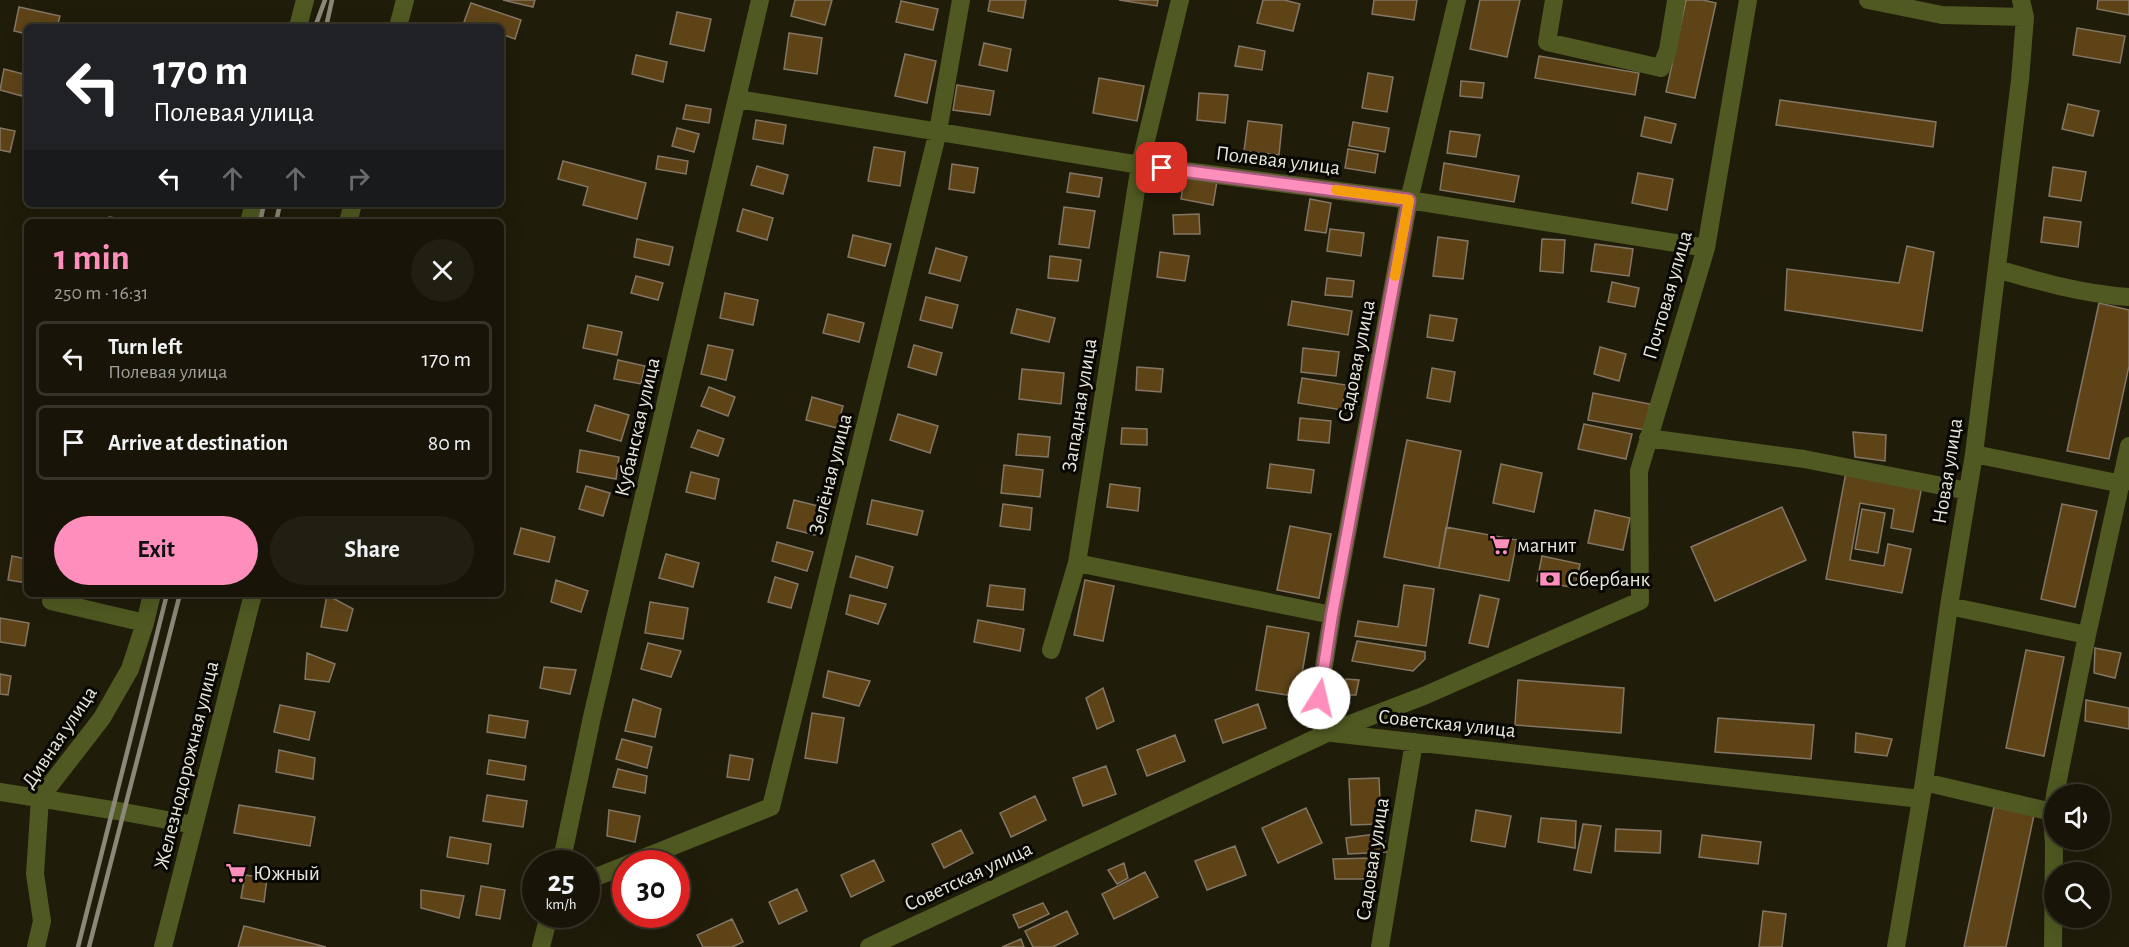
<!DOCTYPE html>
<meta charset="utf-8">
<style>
:root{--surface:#181508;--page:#211e12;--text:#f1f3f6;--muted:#9f9f9c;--line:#363429;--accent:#fe8ebc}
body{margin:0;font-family:"Alegreya Sans",sans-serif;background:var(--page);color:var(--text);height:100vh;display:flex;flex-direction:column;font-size:22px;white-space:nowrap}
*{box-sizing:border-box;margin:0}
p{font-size:20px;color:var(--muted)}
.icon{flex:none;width:33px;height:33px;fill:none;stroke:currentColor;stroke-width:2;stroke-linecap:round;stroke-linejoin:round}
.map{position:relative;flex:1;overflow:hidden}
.sheet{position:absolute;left:24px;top:219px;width:480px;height:378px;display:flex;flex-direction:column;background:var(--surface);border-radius:9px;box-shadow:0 6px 24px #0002,0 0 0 2px var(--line)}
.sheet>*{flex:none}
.hud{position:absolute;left:24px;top:24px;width:480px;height:183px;border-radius:9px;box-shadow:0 6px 24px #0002,0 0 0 2px var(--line);background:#202124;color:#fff;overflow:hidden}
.tools{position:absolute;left:2044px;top:784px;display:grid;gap:12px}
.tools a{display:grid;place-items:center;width:66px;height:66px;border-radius:50%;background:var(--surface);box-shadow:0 6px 24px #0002,0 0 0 2px var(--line);font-size:30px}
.speed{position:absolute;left:522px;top:850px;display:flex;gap:12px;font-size:30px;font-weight:700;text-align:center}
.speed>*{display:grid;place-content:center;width:78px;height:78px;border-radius:50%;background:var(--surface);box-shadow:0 6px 24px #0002,0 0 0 2px var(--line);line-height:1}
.speed small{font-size:15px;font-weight:400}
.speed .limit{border:9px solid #d22;background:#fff;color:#111}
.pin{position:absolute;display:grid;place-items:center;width:51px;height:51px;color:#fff;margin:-26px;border-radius:12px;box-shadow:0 3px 9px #0006}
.me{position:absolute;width:66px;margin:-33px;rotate:9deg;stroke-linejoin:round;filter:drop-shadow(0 0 4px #0008)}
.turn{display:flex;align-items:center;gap:21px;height:126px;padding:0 30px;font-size:27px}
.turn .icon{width:78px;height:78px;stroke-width:2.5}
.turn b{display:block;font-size:42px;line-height:51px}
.lanes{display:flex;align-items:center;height:57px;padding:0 30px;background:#0003;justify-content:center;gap:30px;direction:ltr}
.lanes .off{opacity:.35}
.round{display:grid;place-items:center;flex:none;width:63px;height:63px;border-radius:32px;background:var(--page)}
.headline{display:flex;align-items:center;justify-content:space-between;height:102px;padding:0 30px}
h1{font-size:36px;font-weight:600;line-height:45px;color:var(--accent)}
.action{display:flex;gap:12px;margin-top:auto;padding:12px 30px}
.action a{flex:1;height:69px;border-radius:36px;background:var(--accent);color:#111;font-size:24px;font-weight:600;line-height:69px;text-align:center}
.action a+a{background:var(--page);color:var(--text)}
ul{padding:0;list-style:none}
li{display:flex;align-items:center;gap:18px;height:75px;margin:0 12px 9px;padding:0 18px;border:3px solid var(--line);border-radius:9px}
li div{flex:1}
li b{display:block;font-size:22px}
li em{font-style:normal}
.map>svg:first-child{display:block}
</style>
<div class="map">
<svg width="2129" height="947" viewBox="0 0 2129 947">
<rect width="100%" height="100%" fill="#201c0a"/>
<path fill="#5e4317" stroke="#837664" stroke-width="1.5" d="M503 0H535L533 7Z
M795 0H832L825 25 791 16Z
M990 0H1026L1023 18 988 11Z
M1119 0H1158L1157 6Z
M1263 0H1284L1300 4 1293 31 1257 23Z
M1374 0H1417L1414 20 1372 14Z
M1480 0H1520L1507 57 1470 49Z
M1686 0H1703L1716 3 1695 98 1666 92Z
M2098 0H2129V15L2097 9Z
M901 1 938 9 933 30 896 22Z
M471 3 521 20 515 39 501 34V27H479L464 22Z
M19 7 60 16 57 27H27V34L14 31Z
M677 12 711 19 704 51 670 44Z
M2077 28 2125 36 2120 63 2073 55Z
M789 33 822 38 817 74 784 69Z
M984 43 1011 49 1007 71 979 65Z
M1239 46 1265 51 1262 70 1235 66Z
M905 54 936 61 927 103 895 96Z
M636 55 667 62 663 82 632 74Z
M1539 56 1639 73 1635 95 1535 78Z
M4 69 27 75 22 96 0 90Z
M1368 73 1393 77 1387 112 1362 108Z
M1099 78 1144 86 1137 121 1093 113Z
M1461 81 1484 83 1482 98 1460 96Z
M957 85 994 91 990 115 953 110Z
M1199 93 1228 95 1225 123 1197 120Z
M1780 100 1936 122 1933 147 1776 125Z
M2068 104 2099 111 2093 136 2062 129Z
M686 105 711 109 709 123 683 119Z
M1645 117 1676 124 1671 143 1641 136Z
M756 120 786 125 783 144 753 139Z
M1248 121 1282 125 1279 155 1244 151Z
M1353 122 1389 128 1385 152 1349 146Z
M0 128 15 131 10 152 0 150Z
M677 128 699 134 694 152 672 146Z
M1450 131 1480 135 1476 157 1447 153Z
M874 147 905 152 900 186 868 181Z
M1348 149 1378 154 1375 173 1345 168Z
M658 156 688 161 686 174 656 169Z
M563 161 646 183 637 219 583 205 588 187 558 179Z
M1444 163 1519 176 1514 202 1440 190Z
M952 164 978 168 974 193 949 189Z
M757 166 788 175 783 194 751 185Z
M2053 167 2086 172 2081 201 2049 196Z
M1070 173 1102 178 1099 197 1067 192Z
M1638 173 1673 179 1667 210 1632 203Z
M1185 175 1217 181 1213 205 1181 199Z
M1310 199 1331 203 1326 233 1305 230Z
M1064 207 1095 211 1089 248 1059 244Z
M743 209 773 218 767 240 737 231Z
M1199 214 1200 234H1174L1173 215Z
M109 217 130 220V222H108Z
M2044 217 2081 222 2078 247 2041 242Z
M1330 229 1364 233 1361 256 1327 251Z
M853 235 891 244 885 266 848 257Z
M1438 237 1468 241 1463 279 1433 276Z
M637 239 673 247 669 265 634 257Z
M1542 239 1565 240 1563 273 1540 271Z
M1595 244 1633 249 1629 276 1591 271Z
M1907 246 1934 252 1922 331 1785 310 1787 269 1899 283Z
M936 248 967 257 960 281 929 273Z
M1160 252 1189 256 1185 281 1157 277Z
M1050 256 1081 260 1078 281 1048 278Z
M636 276 663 283 658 300 631 293Z
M1327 278 1354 281 1352 297 1325 295Z
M1612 282 1639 288 1635 307 1608 302Z
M725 293 758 300 753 325 720 318Z
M926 297 958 305 952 328 920 320Z
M1292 301 1352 311 1348 335 1288 325Z
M2099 303 2129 310V366L2109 459 2067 451Z
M1017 309 1055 318 1049 342 1011 333Z
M828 314 864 323 859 342 823 333Z
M1430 315 1457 319 1453 341 1427 337Z
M588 325 622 332 617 355 583 348Z
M708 345 733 350 726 380 701 374Z
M914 345 942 353 936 375 908 367Z
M1600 347 1626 354 1619 381 1594 374Z
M1303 348 1339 352 1336 376 1301 372Z
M618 360 645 366 641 384 614 379Z
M1137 367 1163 369 1161 392 1136 390Z
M1432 368 1455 372 1450 402 1427 398Z
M1022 369 1064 373 1061 404 1019 399Z
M1302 378 1346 385 1342 410 1298 403Z
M709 387 735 397 728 416 701 406Z
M1593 393 1650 404 1645 430 1588 420Z
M812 397 843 406 837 428 806 420Z
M595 405 629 415 621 441 587 431Z
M898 414 938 426 930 453 890 440Z
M1300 418 1331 421 1329 443 1298 440Z
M1584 424 1632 434 1626 459 1578 449Z
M1122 428 1147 429V445L1121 444Z
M698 430 724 439 718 456 691 447Z
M1853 432 1886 435 1885 461 1855 457Z
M1018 434 1050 437 1048 457 1016 455Z
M1407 440 1461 451 1439 568 1384 557Z
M580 450 619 457 616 479 577 472Z
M1270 464 1314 470 1311 493 1267 488Z
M1501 464 1542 473 1534 512 1493 503Z
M1004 465 1043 470 1040 497 1001 493Z
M691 472 719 479 715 499 686 492Z
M1846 472 1922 486 1913 532 1891 528 1894 509 1860 503 1850 560 1884 566 1888 544 1911 549 1902 593 1826 579Z
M1110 484 1140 488 1138 511 1107 507Z
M586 486 610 493 603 516 579 509Z
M794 500 822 507 815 535 787 528Z
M872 500 923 511 917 535 867 524Z
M1003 504 1032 508 1030 530 1000 526Z
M2062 504 2097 511 2075 607 2041 599Z
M1782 507 1806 560 1715 601 1691 547Z
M1862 509 1885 513 1878 553 1855 549Z
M1595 510 1630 518 1623 550 1588 543Z
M1290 526 1331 534 1319 598 1277 590Z
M1446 527 1517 540 1509 581 1439 568Z
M521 528 555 537 549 562 514 554Z
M777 542 813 552 807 571 772 561Z
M666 554 699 563 693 587 659 578Z
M12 556 27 559V583L8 580Z
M856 556 893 567 887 588 850 577Z
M1542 556 1580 564 1575 588 1537 581Z
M775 577 798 584 791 608 768 602Z
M556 580 588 591 581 612 551 602Z
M1085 580 1114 586 1103 641 1074 635Z
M990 585 1025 589 1023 610 987 606Z
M1404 585 1434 589 1426 646 1355 636 1358 621 1398 627Z
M327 595 353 609 347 631 321 627Z
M850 595 886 604 878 624 846 614Z
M1480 595 1499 599 1488 647 1469 643Z
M650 602 688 608 683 639 645 633Z
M0 618 29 623 25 646 0 642Z
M978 620 1024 629 1020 651 974 642Z
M1267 626 1309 633 1298 697 1256 690Z
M1357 641 1425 652V659L1413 671 1352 661Z
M648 643 681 651 671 677 641 669Z
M2095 648 2121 653 2115 678 2094 673Z
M2026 650 2064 657 2044 756 2006 748Z
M307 653 335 664 329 682 305 679Z
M544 667 576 670 570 694 540 688Z
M828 671 870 681 859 706 823 697Z
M0 674 11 676 8 695 0 694Z
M1346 679 1359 680 1356 695H1344Z
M1518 680 1624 688 1621 733 1515 725Z
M1103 688 1114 721 1097 729 1086 698Z
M633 699 661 709 655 737 625 731Z
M2086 700 2129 708V729L2085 721Z
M1258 704 1266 728 1223 743 1215 720Z
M280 705 315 712 309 740 274 732Z
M812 713 844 718 837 763 805 758Z
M489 715 528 721 525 738 487 732Z
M1718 718 1814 725 1811 759 1715 752Z
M1856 733 1892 739 1887 756 1855 752Z
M1175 735 1185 761 1147 776 1137 750Z
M622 739 652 747 647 768 616 759Z
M279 750 315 758 313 779 276 772Z
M730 755 753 759 749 780 727 777Z
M489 760 526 766 524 780 487 774Z
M1106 766 1116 794 1083 806 1073 778Z
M618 769 647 776 645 793 613 787Z
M1379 778 1381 824 1351 825 1349 779Z
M487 795 527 801 523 827 483 821Z
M1035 796 1046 820 1011 837 1000 813Z
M239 805 315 817 310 846 234 833Z
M1994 807 2034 815 2006 947H1964Z
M1306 808 1322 843 1278 863 1262 828Z
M609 810 640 816 635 842 607 836Z
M1476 810 1511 816 1505 847 1471 841Z
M1541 818 1576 821 1575 848 1538 842Z
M1583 824 1601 826 1591 873 1574 870Z
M1616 829 1661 831 1660 853 1615 851Z
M961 830 973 853 944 868 932 844Z
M1383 833 1387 852 1348 854 1346 838Z
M1702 835 1761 842 1758 864 1699 857Z
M450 837 491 844 488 864 447 857Z
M1235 846 1246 875 1207 890 1195 861Z
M1372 858 1376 879H1335L1333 859Z
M874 860 884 881 851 897 841 875Z
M1124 863 1128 878 1117 884 1108 870Z
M1145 872 1158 897 1114 919 1102 894Z
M245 875 267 878 264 902 241 898Z
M481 886 505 890 500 919 476 915Z
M797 889 807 911 779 924 769 902Z
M421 890 464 896 459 918 421 908Z
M1043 903 1049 914 1019 928 1013 915Z
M1067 911 1078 934 1053 947H1033L1025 931Z
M1763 911 1786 914 1782 947H1759Z
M732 919 743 942 732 947H703L697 935Z
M244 926 326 947H238Z
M1021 939 1024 947H1002Z"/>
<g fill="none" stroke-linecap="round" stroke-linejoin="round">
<path stroke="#4f5921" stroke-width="18" d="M1180 0 1140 165 1077 563 1332 615
M1554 0 1547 42 1661 68 1668 50 1676 1
M1868 0 1942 15 2025 17
M298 27 305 0
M398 27 405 0
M738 99 1140 165 1409 200 1706 248
M249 222 254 204
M348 222 353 204
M1997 269C2041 282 2083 294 2129 297
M1648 438 1804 459 1968 491
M1974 454 2122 484
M51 601 145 623
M1949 606 2087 635
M1051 650 1077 563
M1327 733 1319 698 1332 615 1409 200 1457 0
M1332 733 1921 799
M1924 782 2052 812
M0 792 124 812 194 825
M2055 795 2087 635 2129 446
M561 864 592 717 760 0
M628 864 771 807 938 131 961 0
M586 881 626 865
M36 947 42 921 35 874 40 798 102 718 130 669 145 623 152 594
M163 947 253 594
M541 947 549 915
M869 947 1327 733 1426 695 1640 601 1639 471 1706 248 1748 0
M1380 947 1414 742
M1896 947 1924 782 1949 606 1974 454 2020 80 2025 17 2021 0
M2053 947 2054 845 2052 812 2055 797"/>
<path stroke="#8b8879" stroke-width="4.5" d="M315 27 325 0
M326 27 332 0
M260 222 264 204
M276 222 280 204
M78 947 167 594
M89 947 180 594"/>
</g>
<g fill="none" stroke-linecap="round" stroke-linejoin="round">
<g stroke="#a55c7a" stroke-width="15">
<path id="route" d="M1162 168 1409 200 1332 615 1319 698"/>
</g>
<use href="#route" stroke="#fe8ebc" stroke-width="10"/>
<path stroke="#f59e0b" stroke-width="10" d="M1336 190 1409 200 1395 276"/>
</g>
<defs>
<g id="supermarket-bare" transform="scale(1.62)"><path d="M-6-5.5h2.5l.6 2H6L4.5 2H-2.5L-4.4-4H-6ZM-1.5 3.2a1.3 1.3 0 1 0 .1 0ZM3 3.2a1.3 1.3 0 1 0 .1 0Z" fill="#fe8ebc" stroke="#080702" stroke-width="2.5" paint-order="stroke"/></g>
<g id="bank-bare" transform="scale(1.62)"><path d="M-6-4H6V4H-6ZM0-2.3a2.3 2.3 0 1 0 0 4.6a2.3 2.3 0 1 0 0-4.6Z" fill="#fe8ebc" stroke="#080702" stroke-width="2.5" paint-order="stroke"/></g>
</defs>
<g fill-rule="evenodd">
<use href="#supermarket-bare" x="1500" y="545"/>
<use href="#bank-bare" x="1550" y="579"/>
<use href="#supermarket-bare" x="236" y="873"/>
</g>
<g text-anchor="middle" stroke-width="6" stroke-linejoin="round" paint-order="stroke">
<g font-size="21" fill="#e8e6da" stroke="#080702">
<text transform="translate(1278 160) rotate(7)" y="7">Полевая улица</text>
<text transform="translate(1667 295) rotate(-74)" y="7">Почтовая улица</text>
<text transform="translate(1356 361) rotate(-79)" y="7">Садовая улица</text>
<text transform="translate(1079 405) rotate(-81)" y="7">Западная улица</text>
<text transform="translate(637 427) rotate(-77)" y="7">Кубанская улица</text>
<text transform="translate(1947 471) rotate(-81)" y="7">Новая улица</text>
<text transform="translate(830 474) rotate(-76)" y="7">Зелёная улица</text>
<text transform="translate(1447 723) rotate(6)" y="7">Советская улица</text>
<text transform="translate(59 737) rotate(-56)" y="7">Дивная улица</text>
<text transform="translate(186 765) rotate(-76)" y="7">Железнодорожная улица</text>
<text transform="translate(1372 859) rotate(-81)" y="7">Садовая улица</text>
<text transform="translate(968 876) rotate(-25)" y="7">Советская улица</text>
</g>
<g font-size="21" fill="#e8e6da" stroke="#080702" text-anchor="start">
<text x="1517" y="552">магнит</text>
<text x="1567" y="586">Сбербанк</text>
<text x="253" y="880">Южный</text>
</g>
</g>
</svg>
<div class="tools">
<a><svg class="icon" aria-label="sound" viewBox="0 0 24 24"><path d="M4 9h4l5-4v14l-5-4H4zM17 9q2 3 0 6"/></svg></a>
<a><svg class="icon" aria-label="search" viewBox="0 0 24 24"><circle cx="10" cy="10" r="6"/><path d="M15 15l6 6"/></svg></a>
</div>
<div class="speed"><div>25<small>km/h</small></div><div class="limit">30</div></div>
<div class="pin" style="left:1162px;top:168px;background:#d93025"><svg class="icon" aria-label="arrive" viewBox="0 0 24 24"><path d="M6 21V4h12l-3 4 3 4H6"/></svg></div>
<svg class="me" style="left:1319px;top:698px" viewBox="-20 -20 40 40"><circle r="19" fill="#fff"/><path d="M0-13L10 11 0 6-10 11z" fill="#fe8ebc"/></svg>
<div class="hud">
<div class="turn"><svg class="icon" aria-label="left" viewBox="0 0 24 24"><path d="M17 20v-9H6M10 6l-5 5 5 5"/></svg><div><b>170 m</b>Полевая улица</div></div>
<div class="lanes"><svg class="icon" aria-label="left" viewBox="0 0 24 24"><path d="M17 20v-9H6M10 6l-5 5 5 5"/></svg><svg class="icon off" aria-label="ahead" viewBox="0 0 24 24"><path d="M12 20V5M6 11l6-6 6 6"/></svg><svg class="icon off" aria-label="ahead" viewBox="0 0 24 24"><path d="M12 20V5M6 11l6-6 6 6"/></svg><svg class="icon off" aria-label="right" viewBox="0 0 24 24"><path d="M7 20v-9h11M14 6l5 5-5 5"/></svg></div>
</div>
<section class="sheet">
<div class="headline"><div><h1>1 min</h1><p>250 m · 16:31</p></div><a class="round"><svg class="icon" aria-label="close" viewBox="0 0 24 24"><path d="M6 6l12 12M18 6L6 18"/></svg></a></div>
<ul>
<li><svg class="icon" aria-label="left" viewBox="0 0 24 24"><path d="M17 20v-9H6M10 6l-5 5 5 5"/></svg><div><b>Turn left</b><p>Полевая улица</p></div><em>170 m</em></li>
<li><svg class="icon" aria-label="arrive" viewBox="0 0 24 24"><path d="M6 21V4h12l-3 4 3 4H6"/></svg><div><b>Arrive at destination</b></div><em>80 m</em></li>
</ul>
<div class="action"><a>Exit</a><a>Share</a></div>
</section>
</div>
